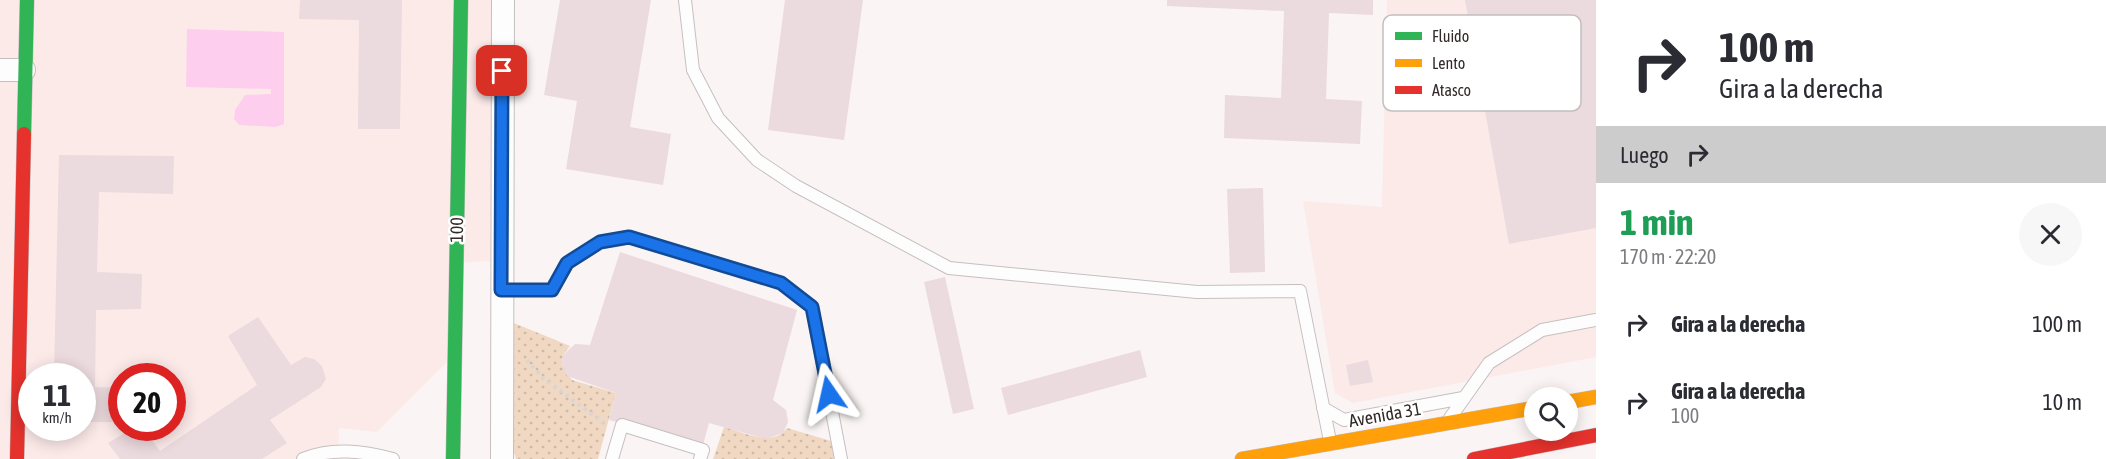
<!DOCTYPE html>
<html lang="es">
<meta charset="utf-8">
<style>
:root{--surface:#fff;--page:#f7f7f7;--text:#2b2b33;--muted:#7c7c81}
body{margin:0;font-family:"Asap Condensed",sans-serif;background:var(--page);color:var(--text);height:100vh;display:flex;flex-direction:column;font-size:22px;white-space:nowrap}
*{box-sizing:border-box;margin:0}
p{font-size:20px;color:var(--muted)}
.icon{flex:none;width:33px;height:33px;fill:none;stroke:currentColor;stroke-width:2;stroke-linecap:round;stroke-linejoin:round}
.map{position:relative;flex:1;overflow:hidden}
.drawer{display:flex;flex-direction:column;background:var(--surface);width:510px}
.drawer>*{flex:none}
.banner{background:#fff;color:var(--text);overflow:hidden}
.fabs{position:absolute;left:1524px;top:387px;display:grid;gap:12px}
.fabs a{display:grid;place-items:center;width:54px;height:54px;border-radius:50%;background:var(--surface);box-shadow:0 3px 15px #0003;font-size:30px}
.speed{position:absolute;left:18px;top:363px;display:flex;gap:12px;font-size:30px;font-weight:700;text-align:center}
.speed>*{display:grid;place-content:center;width:78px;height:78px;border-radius:50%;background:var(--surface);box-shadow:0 3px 15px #0003;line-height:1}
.speed small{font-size:15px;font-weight:400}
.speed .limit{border:9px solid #d22;background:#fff;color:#111}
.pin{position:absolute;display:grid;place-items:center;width:51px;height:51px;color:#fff;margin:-26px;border-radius:12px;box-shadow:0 3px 9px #0006}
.me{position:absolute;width:66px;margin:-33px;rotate:349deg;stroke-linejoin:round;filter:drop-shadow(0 0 4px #0008)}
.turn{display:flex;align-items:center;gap:21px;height:126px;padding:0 24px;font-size:27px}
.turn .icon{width:78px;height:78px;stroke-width:2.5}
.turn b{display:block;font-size:42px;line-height:51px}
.then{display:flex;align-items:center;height:57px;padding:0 24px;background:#0003;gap:12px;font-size:22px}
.round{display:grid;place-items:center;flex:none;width:63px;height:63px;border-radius:32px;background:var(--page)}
.head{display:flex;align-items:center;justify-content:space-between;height:102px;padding:0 24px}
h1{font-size:36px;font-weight:700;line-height:45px;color:#1e9e55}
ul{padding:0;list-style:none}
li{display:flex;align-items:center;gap:18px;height:78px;padding:0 24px}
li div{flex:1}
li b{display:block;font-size:22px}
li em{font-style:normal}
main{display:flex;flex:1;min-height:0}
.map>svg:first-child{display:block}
</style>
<main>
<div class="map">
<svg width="1596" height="459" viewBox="0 0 1596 459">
<defs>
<pattern id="grass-dots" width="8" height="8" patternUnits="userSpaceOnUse" patternTransform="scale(1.5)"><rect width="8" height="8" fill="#f0d8c2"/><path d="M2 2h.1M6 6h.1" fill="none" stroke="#ceb9a7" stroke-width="1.8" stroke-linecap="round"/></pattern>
</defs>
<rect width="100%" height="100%" fill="#faf4f4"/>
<path fill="#fceae9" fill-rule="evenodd" d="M0 0H503L501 260 456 263 455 354 377 432 339 428 338 452 303 459H0ZM32 376H82V428H32ZM122 376H172V428H122Z
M1387 0H1596V357L1353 403 1335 393 1303 201 1382 207Z"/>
<path fill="url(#grass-dots)" d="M509 321 570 346 563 355 562 365 572 380 616 393 598 459H516L513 449Z
M724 427C743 432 773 448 787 428L831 441 834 459H713Z"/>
<path fill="#feceee" d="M187 29 284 32V124L276 127 239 125 234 119 235 110 245 95 271 94V89L186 87Z"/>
<path fill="#ebdade" d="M300 0H402L400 129H358L359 20 299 19Z
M560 0H651L630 127 671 134 663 185 566 169 577 101 544 95Z
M785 0H863L844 140 768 130Z
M1167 0H1373V15L1329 13 1326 99 1362 101 1360 144 1224 138 1225 95 1281 98 1284 11 1167 6Z
M1465 0H1596V228L1509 244Z
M59 155 174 156 173 194 99 192 97 272 142 274 141 309 96 310 95 387 122 388V422H82V376H54Z
M1263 188 1265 272 1230 273 1227 189Z
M620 252 797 310 773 400 786 410 788 422 783 433 766 439 709 423 703 445 609 420 616 393 567 376 562 365 563 355 575 344 590 345Z
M945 277 974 409 953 414 924 282Z
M258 317 291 365 305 357 314 359 322 366 326 379 321 387 270 420 287 443 262 459H120L108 443 133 428H143L160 451 257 385 228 336Z
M1140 350 1147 377 1008 415 1001 388Z
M1368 360 1373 382 1350 386 1346 365Z"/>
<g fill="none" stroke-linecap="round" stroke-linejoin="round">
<g stroke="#c6bfbf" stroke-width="14">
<path id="lane" d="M685 0 693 70 718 118 757 160 796 186 949 268 1197 292 1300 291 1330 441
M501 290H552L568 263 600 242 629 237 781 283 812 307 841 459
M1323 408 1344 420 1463 398
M1450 418 1489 363 1542 330 1596 320
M303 459C332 447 363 451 393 459
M612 459 622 425 703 450 700 459"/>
</g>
<g stroke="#c6bfbf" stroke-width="24">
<path id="street" d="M0 70H24
M502 459 503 0"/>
</g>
<g stroke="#c6bfbf" stroke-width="15">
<path id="fast" d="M24 134 27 0
M453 459 461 0"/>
</g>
<g stroke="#c6bfbf" stroke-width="15">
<path id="slow" d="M1568 402 1596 397
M1242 459 1534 408"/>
</g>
<g stroke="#c6bfbf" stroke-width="15">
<path id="jam" d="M17 459 24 134
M1474 459 1596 435"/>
</g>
<path stroke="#d7d5d5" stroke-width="4" stroke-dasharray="3 4.5" stroke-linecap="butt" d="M527 360 543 378 604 423"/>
<use href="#lane" stroke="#fefdfd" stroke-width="12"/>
<use href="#street" stroke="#fefdfd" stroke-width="22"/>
<use href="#fast" stroke="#30b455" stroke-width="14"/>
<use href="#slow" stroke="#ff9f0a" stroke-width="14"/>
<use href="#jam" stroke="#e5322d" stroke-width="14"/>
</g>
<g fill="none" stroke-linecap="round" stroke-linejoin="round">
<g stroke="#114b97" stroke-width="15">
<path id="route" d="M502 71 501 290H552L567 263 600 242 629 237 781 283 812 307 829 394"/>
</g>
<use href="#route" stroke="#1a73e8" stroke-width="10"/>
</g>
<g text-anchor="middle" stroke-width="5" stroke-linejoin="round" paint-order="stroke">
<g font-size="18" fill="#322928" stroke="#fff">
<text transform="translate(457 230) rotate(-89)" y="6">100</text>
<text transform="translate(1385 415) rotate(-10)" y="6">Avenida 31</text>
</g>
</g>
<rect x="1383" y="15" width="198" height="96" rx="9" fill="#fff" stroke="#c2bfbe" stroke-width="1.5"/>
<rect x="1395" y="32" width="27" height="8" fill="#30b455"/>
<rect x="1395" y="59" width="27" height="8" fill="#ff9f0a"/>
<rect x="1395" y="86" width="27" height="8" fill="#e5322d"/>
<g font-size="16" fill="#322928">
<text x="1432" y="42">Fluido</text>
<text x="1432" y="69">Lento</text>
<text x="1432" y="96">Atasco</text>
</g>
</svg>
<div class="fabs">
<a><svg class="icon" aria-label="search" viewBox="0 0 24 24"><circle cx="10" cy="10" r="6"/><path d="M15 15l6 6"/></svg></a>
</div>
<div class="speed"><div>11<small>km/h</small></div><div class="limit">20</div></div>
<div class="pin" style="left:502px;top:71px;background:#d93025"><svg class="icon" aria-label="arrive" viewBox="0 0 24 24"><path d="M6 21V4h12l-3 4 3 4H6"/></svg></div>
<svg class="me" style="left:829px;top:394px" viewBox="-20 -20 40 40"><path d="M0-17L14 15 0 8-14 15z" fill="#1a73e8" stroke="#fff" stroke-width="4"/></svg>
</div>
<section class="drawer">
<div class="banner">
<div class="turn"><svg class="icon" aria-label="right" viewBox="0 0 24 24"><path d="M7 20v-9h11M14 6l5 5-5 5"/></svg><div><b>100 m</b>Gira a la derecha</div></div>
<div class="then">Luego<svg class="icon" aria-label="right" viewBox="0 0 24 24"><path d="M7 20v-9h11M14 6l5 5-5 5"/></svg></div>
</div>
<div class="head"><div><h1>1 min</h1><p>170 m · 22:20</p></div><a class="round"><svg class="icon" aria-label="close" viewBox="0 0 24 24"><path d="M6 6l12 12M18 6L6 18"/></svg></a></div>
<ul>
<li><svg class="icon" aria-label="right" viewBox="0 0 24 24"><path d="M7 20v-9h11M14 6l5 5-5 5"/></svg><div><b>Gira a la derecha</b></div><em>100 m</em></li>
<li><svg class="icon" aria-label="right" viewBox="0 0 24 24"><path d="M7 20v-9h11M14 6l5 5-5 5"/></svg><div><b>Gira a la derecha</b><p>100</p></div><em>10 m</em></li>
</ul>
</section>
</main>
